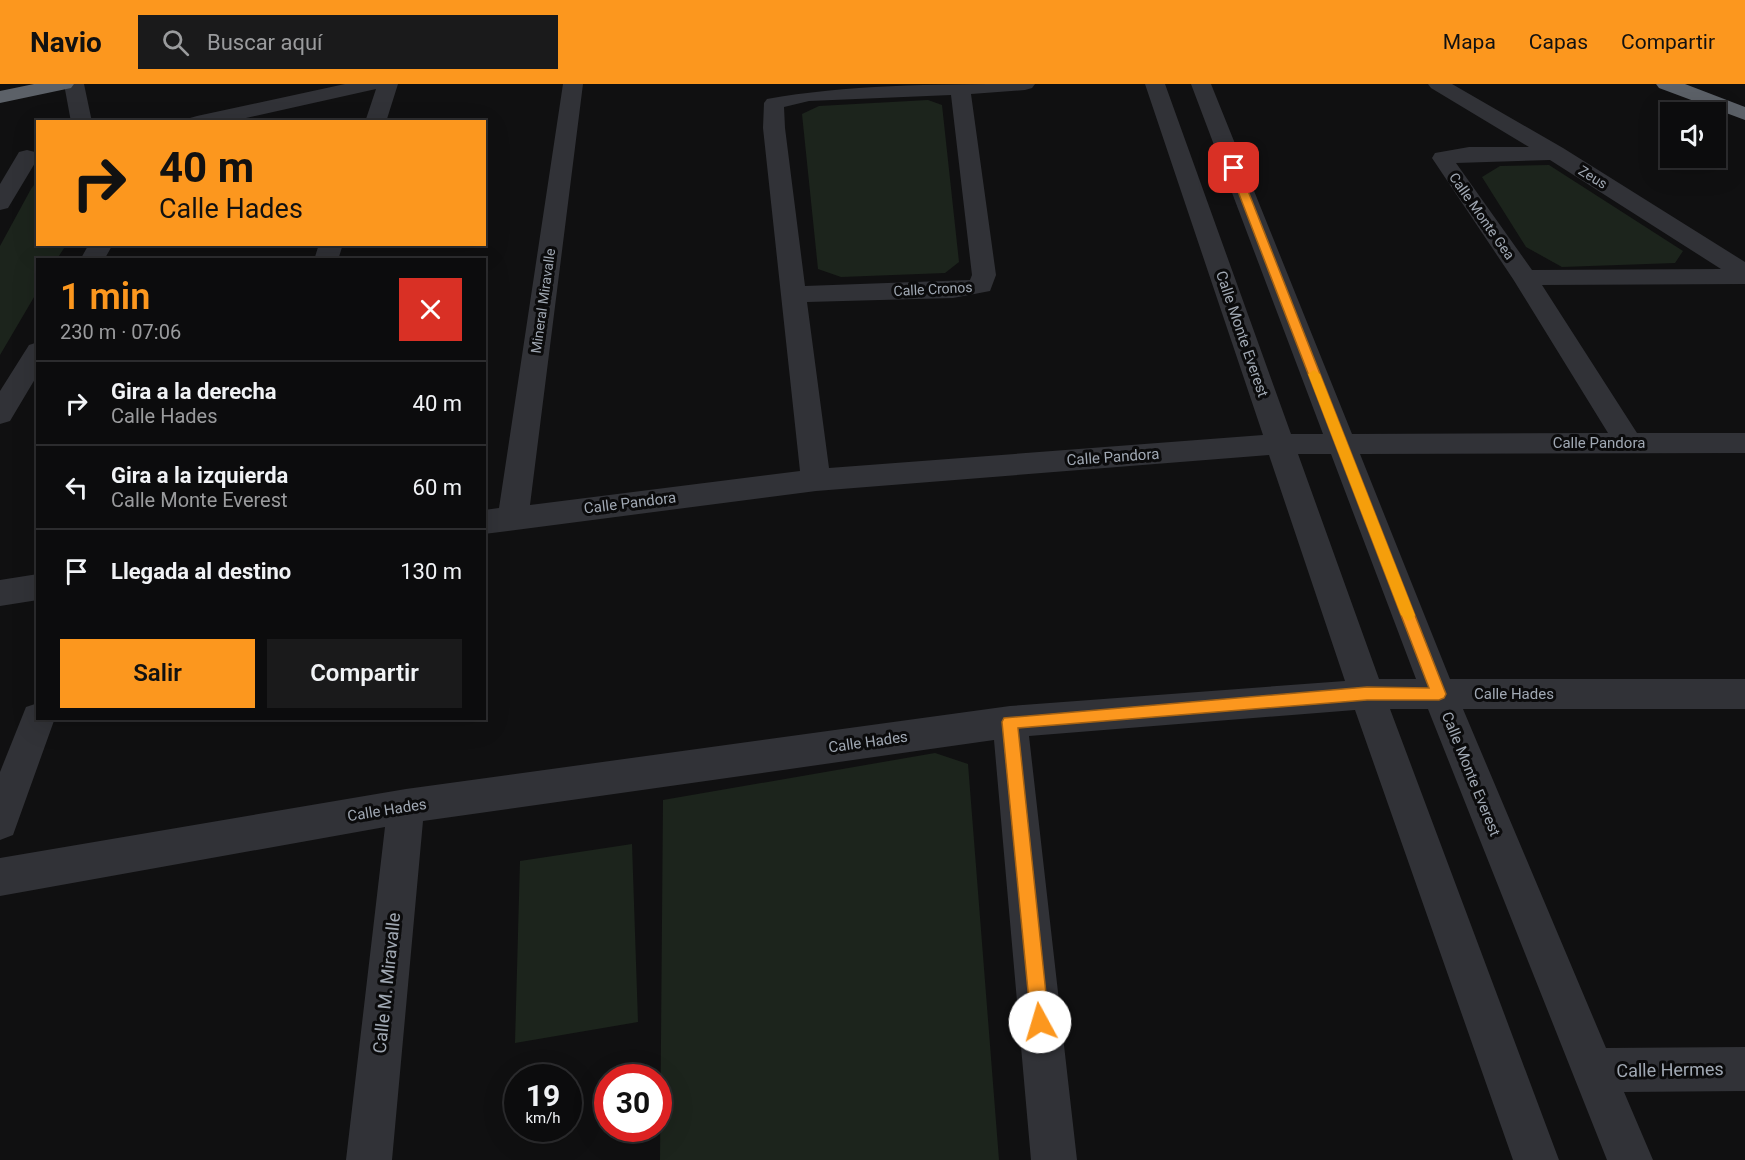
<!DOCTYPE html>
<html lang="es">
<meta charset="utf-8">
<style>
:root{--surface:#0c0c0d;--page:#1a1a1b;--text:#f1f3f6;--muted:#9a9b9d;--line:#2c2c2e;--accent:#fc971e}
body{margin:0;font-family:Roboto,sans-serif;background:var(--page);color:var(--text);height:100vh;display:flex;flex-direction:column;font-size:22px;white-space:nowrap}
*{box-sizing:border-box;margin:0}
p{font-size:20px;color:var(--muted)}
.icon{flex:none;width:33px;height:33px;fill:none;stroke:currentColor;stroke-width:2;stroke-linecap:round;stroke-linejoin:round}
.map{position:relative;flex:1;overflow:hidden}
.panel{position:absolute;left:36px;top:174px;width:450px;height:462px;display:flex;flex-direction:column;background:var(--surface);border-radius:0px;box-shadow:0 6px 24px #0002,0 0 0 2px var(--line)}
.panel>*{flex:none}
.guide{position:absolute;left:36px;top:36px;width:450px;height:126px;border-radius:0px;box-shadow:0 6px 24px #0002,0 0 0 2px var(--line);background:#fc971e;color:#111;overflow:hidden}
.tools{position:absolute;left:1660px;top:18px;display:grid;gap:12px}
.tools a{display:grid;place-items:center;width:66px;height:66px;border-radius:0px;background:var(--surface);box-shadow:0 6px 24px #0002,0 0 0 2px var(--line);font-size:30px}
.speed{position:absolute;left:504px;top:980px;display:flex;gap:12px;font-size:30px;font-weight:700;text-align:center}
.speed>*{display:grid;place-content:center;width:78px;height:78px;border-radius:50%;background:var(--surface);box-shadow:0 6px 24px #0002,0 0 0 2px var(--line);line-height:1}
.speed small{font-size:15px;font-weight:400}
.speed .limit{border:9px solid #d22;background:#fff;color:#111}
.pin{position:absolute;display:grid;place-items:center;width:51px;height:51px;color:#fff;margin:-26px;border-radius:12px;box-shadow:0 3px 9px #0006}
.me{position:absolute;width:66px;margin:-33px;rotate:354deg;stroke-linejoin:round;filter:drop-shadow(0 0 4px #0008)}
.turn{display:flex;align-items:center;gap:21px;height:126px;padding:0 24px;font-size:27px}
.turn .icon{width:78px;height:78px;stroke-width:2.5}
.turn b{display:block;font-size:42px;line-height:51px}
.round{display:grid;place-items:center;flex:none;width:63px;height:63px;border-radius:0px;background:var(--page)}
.head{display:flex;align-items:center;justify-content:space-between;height:102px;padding:0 24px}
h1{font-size:36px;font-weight:600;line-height:45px;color:var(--accent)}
.cta{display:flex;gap:12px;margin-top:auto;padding:12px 24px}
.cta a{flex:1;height:69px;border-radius:0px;background:var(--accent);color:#111;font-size:24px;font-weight:600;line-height:69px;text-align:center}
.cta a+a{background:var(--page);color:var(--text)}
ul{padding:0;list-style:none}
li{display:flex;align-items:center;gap:18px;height:84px;padding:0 24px;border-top:2px solid var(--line)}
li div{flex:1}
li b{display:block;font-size:22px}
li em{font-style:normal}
header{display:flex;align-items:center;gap:36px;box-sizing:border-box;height:84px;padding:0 30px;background:var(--accent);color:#111}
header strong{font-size:28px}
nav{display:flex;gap:33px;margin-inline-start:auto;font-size:21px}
.search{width:420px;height:54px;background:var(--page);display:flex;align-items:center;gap:15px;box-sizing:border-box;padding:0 21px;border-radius:0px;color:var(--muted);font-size:22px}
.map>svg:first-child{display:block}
</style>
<header>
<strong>Navio</strong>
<div class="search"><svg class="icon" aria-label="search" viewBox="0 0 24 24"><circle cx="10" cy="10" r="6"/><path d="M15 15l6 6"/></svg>Buscar aquí</div>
<nav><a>Mapa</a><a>Capas</a><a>Compartir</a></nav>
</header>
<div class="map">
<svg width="1745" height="1076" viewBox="0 0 1745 1076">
<rect width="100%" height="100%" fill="#101011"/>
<path fill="#1c241c" d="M928 16 942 21 959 178 945 189 841 193 818 185 802 30 819 22Z
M1549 81 1683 167 1675 179 1562 183 1526 163 1482 93 1500 82Z
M37 97 38 160 66 161 57 175 38 176 37 208 0 271V162L31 105Z
M935 669 968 680 999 1076H660L663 716Z
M632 760 638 938 515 959 520 777Z"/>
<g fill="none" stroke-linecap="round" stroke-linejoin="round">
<path fill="#313237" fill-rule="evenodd" d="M64 0H84L92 38H71Z
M345 0H398L386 38H365L376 5 228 38H187L190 34 197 32Z
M563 0H583L530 421 800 387 763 44 764 19 767 15C849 0 950 0 1035 0L1032 4 1025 6 971 10 996 191 990 207 953 214 807 218 829 384 1263 351 1145 0H1165L1291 350H1323L1191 0H1211L1352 350 1608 349 1513 195 1432 74 1435 69 1469 63H1529L1431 4 1428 0H1452L1563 64 1745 178V200L1542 201 1637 349H1745V369L1360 370 1450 595H1745V625H1463L1606 964 1745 963V1007L1624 1008 1653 1076H1607L1428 625H1390L1559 1076H1513L1355 626 1029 652 1077 1076H1031L994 656 423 737 392 1076H346L385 743 0 812V774L406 705 1010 622 1345 597 1269 371 816 407 484 450V426L499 424ZM951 11 972 191 970 196 805 202 785 44 784 23 809 17ZM1550 76 1721 185 1532 186 1456 79ZM1298 370H1331L1416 595H1379Z
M27 66 35 68 38 74 8 124 0 126V100L19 68Z
M89 160H113L104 176H80Z
M319 160H343L338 176H314Z
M38 258V290L10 337 0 340V307L29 261Z
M38 490V516L0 522V496Z
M38 619V634H55L13 751 0 756V688L26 623Z"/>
<path fill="#5c6168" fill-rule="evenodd" d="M34 0H74L71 4 0 19V7Z
M1656 0H1685L1745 23V36L1659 4Z"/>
</g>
<path fill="#fc971e" stroke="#a46214" stroke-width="1.5" d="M1234 82 1239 84 1446 610 1444 614 1439 616H1367L1018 644 1049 938 1046 944 1040 947 1034 944 1031 938 1002 638 1004 634 1367 603 1429 604 1229 84Z"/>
<path fill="#f59e0b" d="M1314 286 1320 290 1415 531 1413 535 1408 537 1401 531 1308 290Z"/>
<g text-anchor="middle" stroke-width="6" stroke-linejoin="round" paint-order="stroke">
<g font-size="14" fill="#a0a8b3" stroke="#0b0b0c">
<text transform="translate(1593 93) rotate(32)" y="5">Zeus</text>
<text transform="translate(1482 132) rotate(55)" y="5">Calle Monte Gea</text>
<text transform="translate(933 205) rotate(-3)" y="5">Calle Cronos</text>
<text transform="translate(543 217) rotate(-82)" y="5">Mineral Miravalle</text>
</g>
<g font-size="15" fill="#a0a8b3" stroke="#0b0b0c">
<text transform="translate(1242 250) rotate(71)" y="5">Calle Monte Everest</text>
<text x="1599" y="364">Calle Pandora</text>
<text transform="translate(1113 373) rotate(-4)" y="5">Calle Pandora</text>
<text transform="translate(630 419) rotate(-7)" y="5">Calle Pandora</text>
<text x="1514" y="615">Calle Hades</text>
<text transform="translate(868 658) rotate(-8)" y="5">Calle Hades</text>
<text transform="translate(1471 690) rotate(68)" y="5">Calle Monte Everest</text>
<text transform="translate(387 726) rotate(-9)" y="5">Calle Hades</text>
</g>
<g font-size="18" fill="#a0a8b3" stroke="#0b0b0c">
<text transform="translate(387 899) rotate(-84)" y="6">Calle M. Miravalle</text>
<text transform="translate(1670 986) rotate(-1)" y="6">Calle Hermes</text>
</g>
</g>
</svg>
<div class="tools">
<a><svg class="icon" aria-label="sound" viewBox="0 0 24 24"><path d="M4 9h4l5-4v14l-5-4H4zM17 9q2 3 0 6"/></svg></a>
</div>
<div class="speed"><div>19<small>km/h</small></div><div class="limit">30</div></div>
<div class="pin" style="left:1234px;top:84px;background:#d93025"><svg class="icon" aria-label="arrive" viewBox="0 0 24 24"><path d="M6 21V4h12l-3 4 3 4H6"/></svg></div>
<svg class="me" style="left:1040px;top:938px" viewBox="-20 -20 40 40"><circle r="19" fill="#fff"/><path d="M0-13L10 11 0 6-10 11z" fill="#fc971e"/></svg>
<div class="guide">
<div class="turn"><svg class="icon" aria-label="right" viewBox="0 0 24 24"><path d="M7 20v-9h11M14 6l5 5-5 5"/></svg><div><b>40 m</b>Calle Hades</div></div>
</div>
<section class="panel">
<div class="head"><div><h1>1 min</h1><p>230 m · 07:06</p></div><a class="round" style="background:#d93025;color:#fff"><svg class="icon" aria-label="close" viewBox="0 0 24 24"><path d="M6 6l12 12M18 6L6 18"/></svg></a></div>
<ul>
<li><svg class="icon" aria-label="right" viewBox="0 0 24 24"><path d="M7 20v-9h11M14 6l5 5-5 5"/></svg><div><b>Gira a la derecha</b><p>Calle Hades</p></div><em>40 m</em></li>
<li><svg class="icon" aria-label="left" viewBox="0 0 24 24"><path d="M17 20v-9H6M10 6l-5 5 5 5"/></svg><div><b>Gira a la izquierda</b><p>Calle Monte Everest</p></div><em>60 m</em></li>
<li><svg class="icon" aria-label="arrive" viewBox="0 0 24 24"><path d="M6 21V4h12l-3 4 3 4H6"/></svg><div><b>Llegada al destino</b></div><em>130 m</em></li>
</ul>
<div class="cta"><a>Salir</a><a>Compartir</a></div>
</section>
</div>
